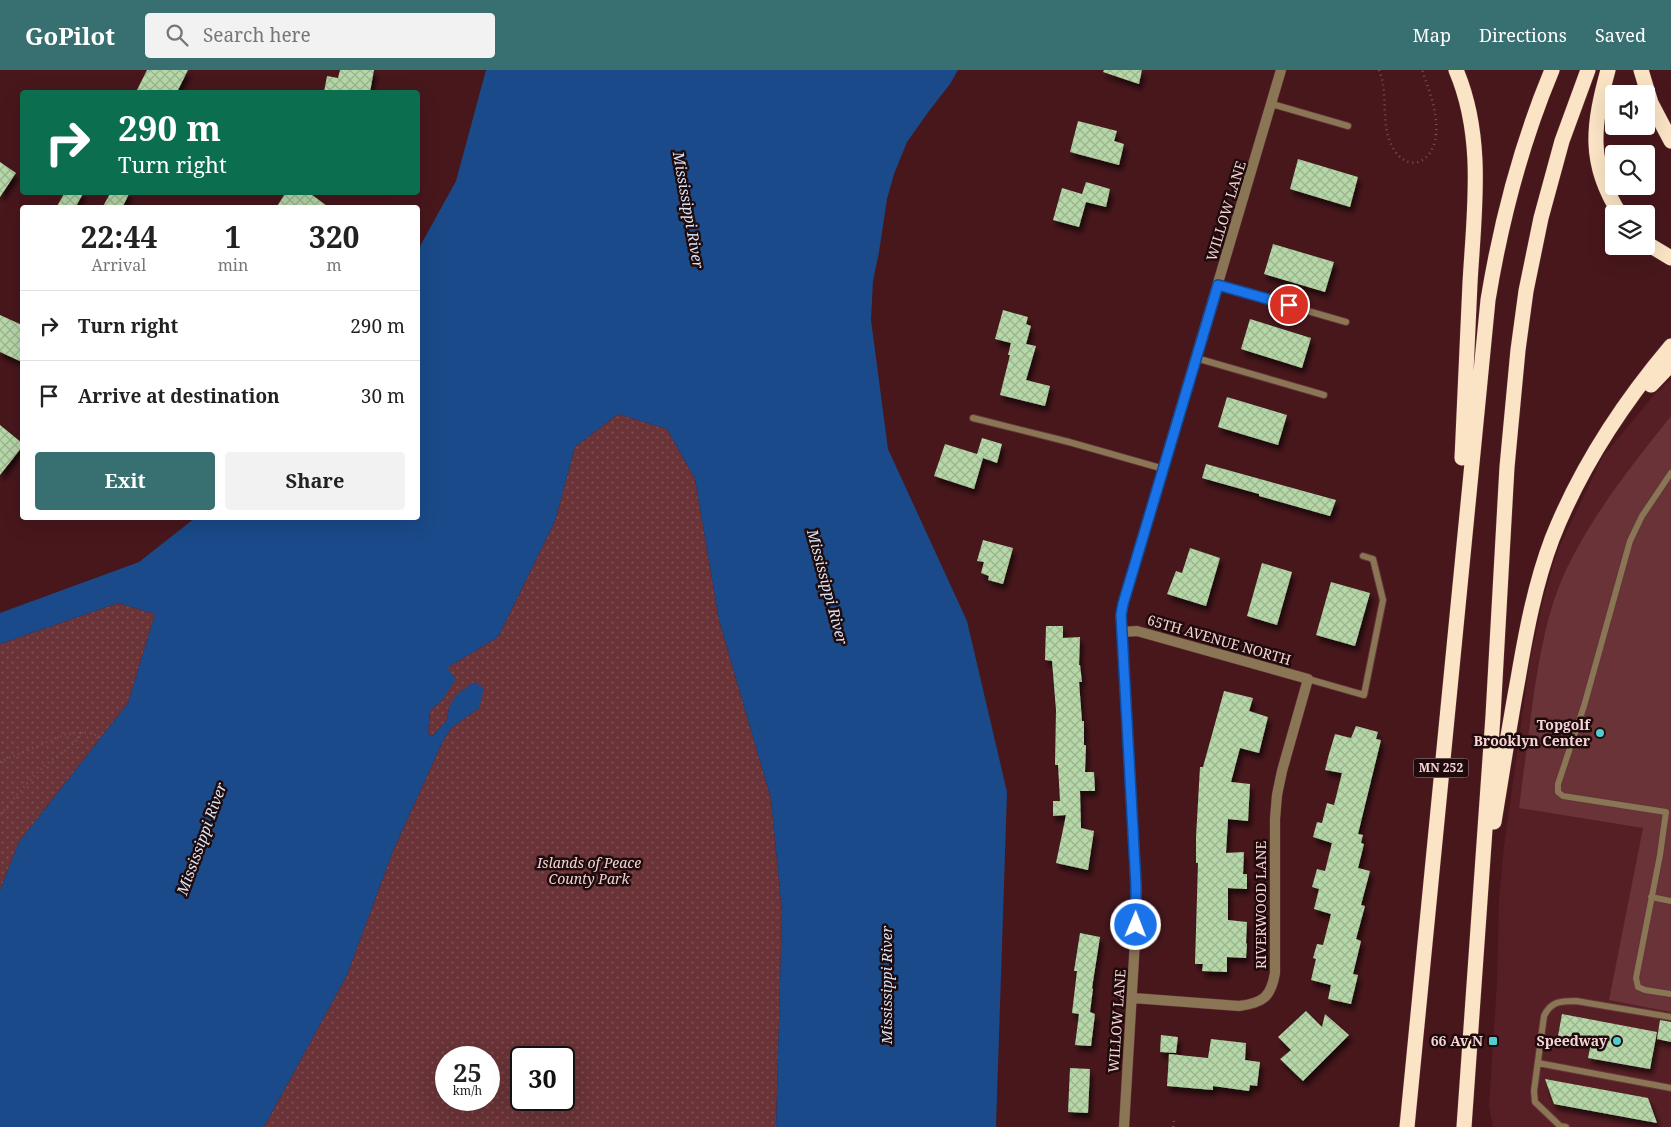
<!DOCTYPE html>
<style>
:root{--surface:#fff;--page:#f2f2f2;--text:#222;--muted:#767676;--line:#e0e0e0;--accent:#386f70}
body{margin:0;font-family:"Noto Serif",serif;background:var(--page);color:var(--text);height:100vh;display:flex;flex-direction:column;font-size:19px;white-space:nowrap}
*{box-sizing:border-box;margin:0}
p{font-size:16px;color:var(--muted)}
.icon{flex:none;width:28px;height:28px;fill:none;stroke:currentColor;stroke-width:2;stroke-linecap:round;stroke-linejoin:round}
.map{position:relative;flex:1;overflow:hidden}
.side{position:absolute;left:20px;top:135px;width:400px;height:315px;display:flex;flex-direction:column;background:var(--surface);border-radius:5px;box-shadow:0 5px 20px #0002}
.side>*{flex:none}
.banner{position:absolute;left:20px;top:20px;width:400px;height:105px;border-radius:5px;box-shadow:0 5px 20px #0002;background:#0b6e4f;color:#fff;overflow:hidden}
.controls{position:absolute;left:1605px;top:15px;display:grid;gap:10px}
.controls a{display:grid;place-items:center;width:50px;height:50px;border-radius:5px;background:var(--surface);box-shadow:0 5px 20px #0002;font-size:25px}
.speed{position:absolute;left:435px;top:976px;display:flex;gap:10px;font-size:25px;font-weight:700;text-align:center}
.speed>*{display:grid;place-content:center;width:65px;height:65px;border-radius:50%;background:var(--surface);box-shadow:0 5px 20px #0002;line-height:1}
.speed small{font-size:12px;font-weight:400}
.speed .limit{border:2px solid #111;border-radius:8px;background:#fff;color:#111}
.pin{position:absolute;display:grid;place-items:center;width:42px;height:42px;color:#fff;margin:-21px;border:2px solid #fff;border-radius:50%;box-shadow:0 1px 5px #0007}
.me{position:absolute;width:55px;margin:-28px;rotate:1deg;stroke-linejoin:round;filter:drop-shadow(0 0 4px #0008)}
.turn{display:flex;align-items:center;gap:18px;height:105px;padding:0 15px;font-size:22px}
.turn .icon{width:65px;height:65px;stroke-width:2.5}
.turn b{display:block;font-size:35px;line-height:42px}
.eta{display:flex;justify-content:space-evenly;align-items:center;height:85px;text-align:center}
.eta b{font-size:30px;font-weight:700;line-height:35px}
.primary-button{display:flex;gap:10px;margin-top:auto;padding:10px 15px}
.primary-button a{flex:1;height:58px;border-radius:5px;background:var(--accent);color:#fff;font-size:20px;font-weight:700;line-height:58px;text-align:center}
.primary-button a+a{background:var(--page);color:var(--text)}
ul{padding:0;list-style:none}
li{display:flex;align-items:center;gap:15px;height:70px;padding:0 15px;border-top:1px solid var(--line)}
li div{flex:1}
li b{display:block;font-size:19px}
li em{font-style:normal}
header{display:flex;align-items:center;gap:30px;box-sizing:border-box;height:70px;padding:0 25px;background:var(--accent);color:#fff}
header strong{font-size:24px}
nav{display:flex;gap:28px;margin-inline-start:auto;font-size:18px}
.search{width:350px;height:45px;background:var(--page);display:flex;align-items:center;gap:12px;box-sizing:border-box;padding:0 18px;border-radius:5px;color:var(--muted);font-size:19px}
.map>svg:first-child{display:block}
</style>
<header>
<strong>GoPilot</strong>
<div class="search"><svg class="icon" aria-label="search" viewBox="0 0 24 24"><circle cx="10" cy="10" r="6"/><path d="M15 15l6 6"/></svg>Search here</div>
<nav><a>Map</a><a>Directions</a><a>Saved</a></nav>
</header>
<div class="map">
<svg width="1671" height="1057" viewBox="0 0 1671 1057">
<defs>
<pattern id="park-dots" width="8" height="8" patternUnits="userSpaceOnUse" patternTransform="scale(1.25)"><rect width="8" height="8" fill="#693337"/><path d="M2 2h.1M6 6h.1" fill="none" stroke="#7f5053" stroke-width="1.8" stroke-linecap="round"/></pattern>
<pattern id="building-cross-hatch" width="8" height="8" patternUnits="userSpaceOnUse" patternTransform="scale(1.25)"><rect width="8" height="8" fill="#b6d8a8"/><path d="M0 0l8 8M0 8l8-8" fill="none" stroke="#9bb28e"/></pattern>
<filter id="shadow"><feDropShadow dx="3" dy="5.5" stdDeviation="2.5" flood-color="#0009"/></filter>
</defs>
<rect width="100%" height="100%" fill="#47171c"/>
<path fill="#561f25" d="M1671 309V1057H1493L1489 1037 1497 912 1499 828 1504 776 1530 590 1543 530 1557 482 1602 388 1653 326Z"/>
<path fill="#693337" d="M1671 346V942L1609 930 1643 758 1519 738C1523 705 1528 671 1532 637 1539 590 1546 542 1567 498 1594 442 1633 394 1671 346Z"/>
<path fill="url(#park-dots)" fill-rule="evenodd" d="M618 344 667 359 695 409 719 550 771 729 782 842 776 1057H264L347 905 393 781 442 673 451 658 479 638 449 637 447 650 432 666 428 663 430 641 443 629 447 598 498 567 555 451 575 377ZM446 988H489V1030H446ZM521 988H564V1030H521Z
M118 533 155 544 128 633 19 772 0 820V574Z"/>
<path fill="#1a4a89" d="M486 0H958L950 14 929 41 907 72 894 104 887 129 879 182 873 211 871 250 888 379 967 551 1007 722 996 1057H776L782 842 771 729 719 550 695 409 667 359 618 344 575 377 555 451 498 567 447 598 456 609 443 629 430 641 428 663 432 666 447 650 449 637 456 625 474 612 484 618 479 638 451 658 442 673 393 781 347 905 264 1057H0V820L19 772 128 633 155 544 118 533 0 574V543L139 492 195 448H418V180L456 111Z"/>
<path fill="url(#building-cross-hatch)" filter="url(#shadow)" d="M147 0H188L177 22H136Z
M340 0H374L370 22H324L327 6 338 8Z
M1104 0H1142L1139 14 1103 2Z
M1078 51 1117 61 1114 71 1124 74 1119 95 1070 82Z
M1298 89 1358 107 1350 137 1290 119Z
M0 92 16 103 0 127Z
M1086 112 1110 119 1106 137 1086 132 1079 157 1053 150 1062 118 1082 124Z
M65 122H84L75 138H56Z
M111 122H130L122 138H102Z
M286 122H308L330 138H276Z
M1273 174 1334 192 1325 222 1264 204Z
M1003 240 1028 247 1026 254 1031 256 1026 274 1036 276 1026 310 1050 316 1045 336 1000 325 1010 285H1008L1011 273 995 269Z
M0 245 22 255V292L0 282Z
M1250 249 1311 268 1302 298 1241 279Z
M1227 327 1287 345 1278 375 1218 357Z
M0 355 22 373V377L0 405Z
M982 368 1002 374 997 393 983 388 974 419 934 406 945 374 977 384Z
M1206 394 1336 430 1330 446 1259 426V424L1202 408Z
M983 470 1013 478 1003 514 988 510 989 506 981 503 984 492 977 491Z
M1190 478 1220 488 1206 536 1167 524 1176 501 1182 503Z
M1262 493 1292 502 1277 555 1247 546Z
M1331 512 1370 523 1355 576 1316 565Z
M1046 556H1063V568L1080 567 1079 595H1080L1082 612H1079L1082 651H1084V675H1086L1085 702H1094L1095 721H1080L1081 758 1094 761 1088 800 1056 793 1066 745 1053 746V731H1060L1058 695H1055L1056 640 1052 591 1045 590Z
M1224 621 1253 628 1249 641 1268 647 1259 683 1240 678 1231 712 1250 714 1248 751 1228 749 1226 783 1244 782 1243 804H1247V819L1228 818V850L1247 852 1246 873 1247 874 1246 888 1227 887V902L1202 901 1203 894H1195L1198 793H1196V767L1200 697H1203Z
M1356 656 1378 662 1376 669 1381 670 1358 764 1363 765 1361 773 1364 774 1358 798 1370 801 1361 835 1365 836 1356 869 1361 871 1353 904 1358 905 1351 934 1328 929 1331 915 1311 910 1316 889 1313 888 1317 874 1323 875 1331 844 1314 839 1319 819 1312 817 1317 799 1325 801 1332 773 1313 767 1317 752 1322 753 1327 733 1334 735 1342 703 1325 700 1329 684 1335 664 1351 668Z
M1080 863 1100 867 1092 918 1093 919 1090 942 1095 944 1091 976 1075 975 1079 944 1072 943 1077 901H1074Z
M1306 941 1322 957 1325 944 1349 965 1303 1011 1280 989 1291 980 1278 967Z
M1562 944 1657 962 1650 999 1588 988 1591 973 1558 966Z
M1660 950 1671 952V972L1657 969Z
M1161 965 1178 967 1176 983 1160 982Z
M1211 969 1246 973 1245 990 1260 992 1257 1016 1250 1015 1249 1021 1213 1016V1020L1167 1016 1169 984 1208 988Z
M1070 998 1090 999 1088 1043 1068 1042Z
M1545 1009 1648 1028 1657 1053 1554 1034Z"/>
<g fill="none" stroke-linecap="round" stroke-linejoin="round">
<g stroke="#63353a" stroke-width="8">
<path id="service" d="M1272 34 1348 56
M1218 215 1346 252
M1196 288 1324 325
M973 348 1069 372 1164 399
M1671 403 1642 446 1630 471 1584 636 1558 714V722L1563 726 1666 742 1660 785 1636 908 1638 917 1645 920 1671 924
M1308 609 1364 625 1383 530 1373 489 1363 486
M1651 827 1671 831
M1538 993 1671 1018
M1566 1057 1560 1056 1535 1032 1534 1021 1544 946C1551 931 1561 931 1576 931L1671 947"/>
</g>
<g stroke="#63353a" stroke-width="11">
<path id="minor" d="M1122 562 1137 561 1308 609 1282 701 1277 725 1275 749V903C1271 927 1263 933 1239 936L1133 928
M1124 1057 1137 837 1121 545 1123 534 1281 0"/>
</g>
<g stroke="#63353a" stroke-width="16">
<path id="motorway" d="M1456 0C1485 68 1474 142 1470 213 1467 272 1465 330 1462 388
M1608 0C1593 55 1587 93 1620 144
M1641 0 1651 33 1671 71
M1646 173 1671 188
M1651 315 1671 294
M1494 752C1502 704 1509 657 1518 609 1526 562 1535 514 1552 469 1580 398 1622 334 1671 276
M1407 1057 1488 230C1501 151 1521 74 1552 0
M1464 1057 1493 646 1507 397 1518 280 1526 221 1541 148 1562 71 1588 0"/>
</g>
<path stroke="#7c5054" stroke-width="2.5" stroke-dasharray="1 4" stroke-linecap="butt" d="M1379 0C1389 24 1380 53 1392 76 1407 105 1434 93 1436 64 1438 42 1429 20 1422 0
M80 663H89L101 667
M0 692 66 664 80 663 81 664C73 678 54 687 42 698 27 712 14 729 0 745
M1173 1057 1174 1051"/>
<use href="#service" stroke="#8a7555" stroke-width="6"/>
<use href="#minor" stroke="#8a7555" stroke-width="10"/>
<use href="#motorway" stroke="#fae4c5" stroke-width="15"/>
</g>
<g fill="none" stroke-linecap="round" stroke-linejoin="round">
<g stroke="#114b97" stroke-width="12">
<path id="route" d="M1136 855V815L1121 545 1123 534 1218 215 1289 235"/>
</g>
<use href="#route" stroke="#1a73e8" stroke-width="9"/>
</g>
<g fill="#52cdcf" stroke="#200b0c" stroke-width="2">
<circle cx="1600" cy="663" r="5"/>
<rect x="1488" y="966" width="10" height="10" rx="2.5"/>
<circle cx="1617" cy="971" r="5"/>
</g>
<g text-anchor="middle" stroke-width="5" stroke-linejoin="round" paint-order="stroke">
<rect fill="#200b0c" stroke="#b69899" stroke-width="1" x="1413.5" y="688.5" width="55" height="19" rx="4"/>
<g font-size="12" font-weight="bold" fill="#f6d5d6">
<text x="1441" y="702">MN 252</text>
</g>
<g font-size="14" fill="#f6d5d6" stroke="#200b0c">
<text transform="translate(1226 141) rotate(-73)" y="5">WILLOW LANE</text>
<text transform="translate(1219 570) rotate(16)" y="5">65TH AVENUE NORTH</text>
<text transform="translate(1261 835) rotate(-90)" y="5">RIVERWOOD LANE</text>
<text transform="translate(1117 951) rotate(-86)" y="5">WILLOW LANE</text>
</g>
<g font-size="14" font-weight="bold" fill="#f6d5d6" stroke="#200b0c" text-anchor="end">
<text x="1590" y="660">Topgolf<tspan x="1590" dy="16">Brooklyn Center</tspan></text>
<text x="1483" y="976">66 Av N</text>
<text x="1607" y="976">Speedway</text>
</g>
<g font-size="14" font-style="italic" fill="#efd4d5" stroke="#200b0c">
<text x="589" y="798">Islands of Peace<tspan x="589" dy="16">County Park</tspan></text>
</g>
<g font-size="15" font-style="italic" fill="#d7e5f7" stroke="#200b0c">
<text transform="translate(688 140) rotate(80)" y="5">Mississippi River</text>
<text transform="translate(827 517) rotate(75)" y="5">Mississippi River</text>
<text transform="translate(202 769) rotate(-70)" y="5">Mississippi River</text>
<text transform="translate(887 915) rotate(-90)" y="5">Mississippi River</text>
</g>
</g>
</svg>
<div class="controls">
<a><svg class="icon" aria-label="sound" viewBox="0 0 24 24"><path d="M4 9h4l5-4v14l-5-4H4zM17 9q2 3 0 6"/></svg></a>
<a><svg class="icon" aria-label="search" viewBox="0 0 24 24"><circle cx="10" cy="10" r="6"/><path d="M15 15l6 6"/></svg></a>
<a><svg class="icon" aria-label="layers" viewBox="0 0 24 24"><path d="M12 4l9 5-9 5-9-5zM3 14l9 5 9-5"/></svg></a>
</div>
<div class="speed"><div>25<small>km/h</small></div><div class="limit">30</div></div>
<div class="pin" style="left:1289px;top:235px;background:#d93025"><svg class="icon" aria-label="arrive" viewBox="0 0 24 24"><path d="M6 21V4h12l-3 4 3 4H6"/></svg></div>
<svg class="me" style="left:1136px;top:855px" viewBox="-20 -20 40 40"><circle r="17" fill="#1a73e8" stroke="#fff" stroke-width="3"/><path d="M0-11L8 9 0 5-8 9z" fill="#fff"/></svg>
<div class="banner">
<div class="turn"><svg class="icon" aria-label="right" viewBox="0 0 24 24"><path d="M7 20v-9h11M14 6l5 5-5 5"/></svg><div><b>290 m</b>Turn right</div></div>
</div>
<section class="side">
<div class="eta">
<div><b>22:44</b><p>Arrival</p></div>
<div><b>1</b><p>min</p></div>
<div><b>320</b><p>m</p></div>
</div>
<ul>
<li><svg class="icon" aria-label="right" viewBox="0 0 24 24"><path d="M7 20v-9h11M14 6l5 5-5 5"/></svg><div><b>Turn right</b></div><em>290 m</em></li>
<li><svg class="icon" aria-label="arrive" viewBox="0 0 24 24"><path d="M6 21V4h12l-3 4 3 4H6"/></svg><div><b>Arrive at destination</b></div><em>30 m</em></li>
</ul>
<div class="primary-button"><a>Exit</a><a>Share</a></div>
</section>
</div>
